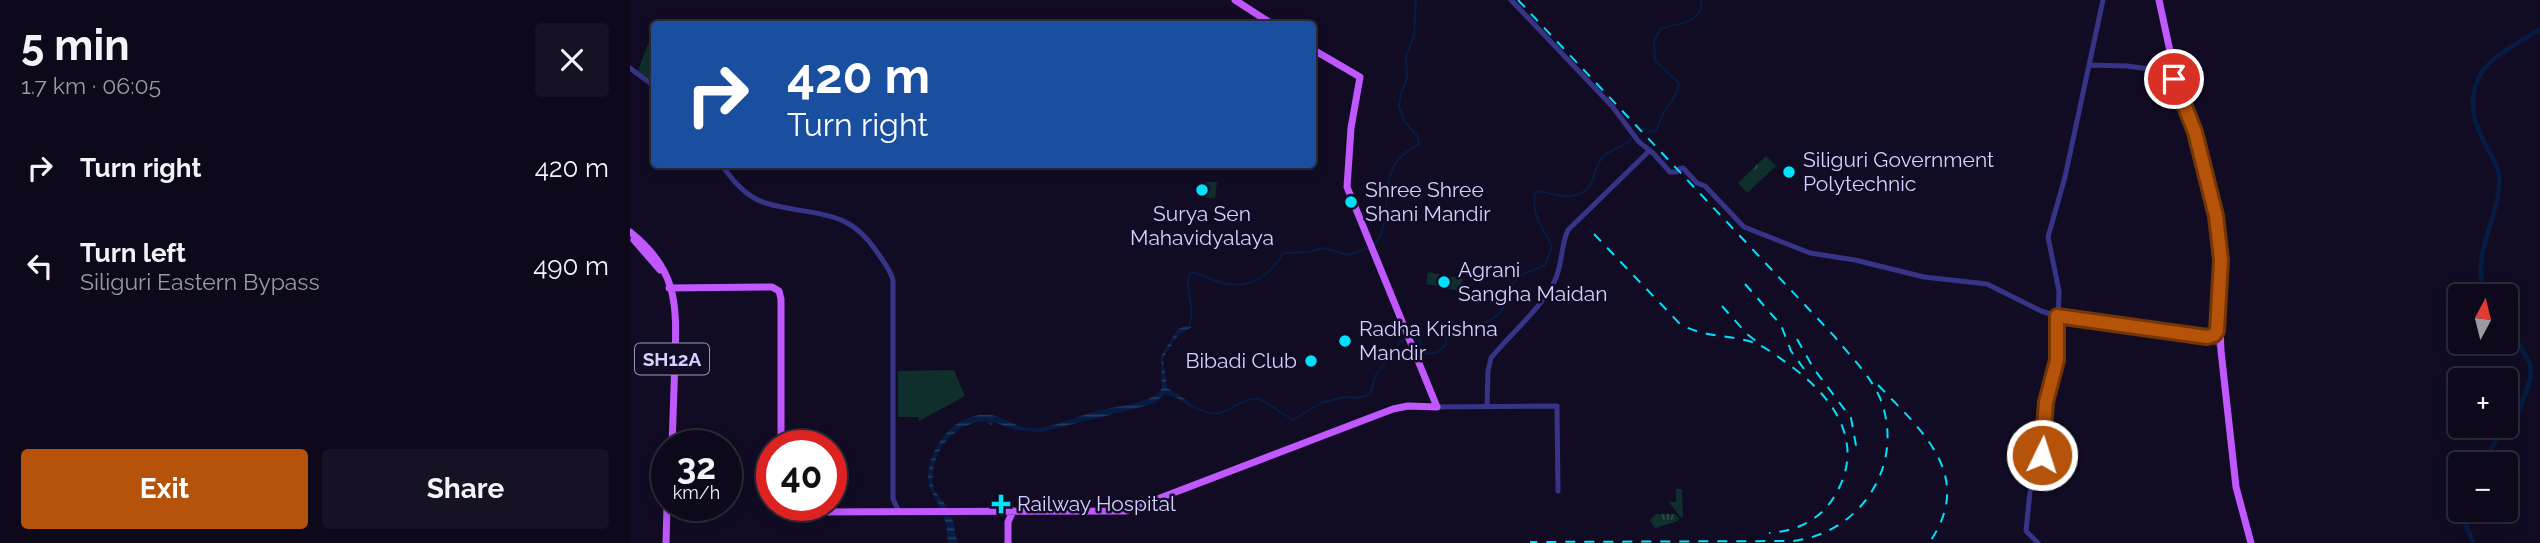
<!DOCTYPE html>
<meta charset="utf-8">
<style>
:root{--surface:#0d091b;--page:#161224;--text:#f1f3f6;--muted:#9a9aa3;--line:#2d2a3a;--accent:#b45309}
body{margin:0;font-family:Raleway,sans-serif;background:var(--page);color:var(--text);height:100vh;display:flex;flex-direction:column;font-size:26px;white-space:nowrap}
*{box-sizing:border-box;margin:0}
p{font-size:23px;color:var(--muted)}
.icon{flex:none;width:38px;height:38px;fill:none;stroke:currentColor;stroke-width:2;stroke-linecap:round;stroke-linejoin:round}
.map{position:relative;flex:1;overflow:hidden}
.sheet{display:flex;flex-direction:column;background:var(--surface);width:630px}
.sheet>*{flex:none}
.hud{position:absolute;left:21px;top:21px;width:665px;height:147px;border-radius:7px;box-shadow:0 4px 18px #0003,0 0 0 2px var(--line);background:#1a4fa0;color:#fff;overflow:hidden}
.needle{width:46px;rotate:7deg}
.buttons{position:absolute;left:1818px;top:284px;display:grid;gap:14px}
.buttons a{display:grid;place-items:center;width:70px;height:70px;border-radius:7px;background:var(--surface);box-shadow:0 4px 18px #0003,0 0 0 2px var(--line);font-size:35px}
.speed{position:absolute;left:21px;top:430px;display:flex;gap:14px;font-size:35px;font-weight:700;text-align:center}
.speed>*{display:grid;place-content:center;width:91px;height:91px;border-radius:50%;background:var(--surface);box-shadow:0 4px 18px #0003,0 0 0 2px var(--line);line-height:1}
.speed small{font-size:18px;font-weight:400}
.speed .limit{border:10px solid #d22;background:#fff;color:#111}
.pin{position:absolute;display:grid;place-items:center;width:60px;height:60px;color:#fff;margin:-30px;border:4px solid #fff;border-radius:50%;box-shadow:0 2px 7px #0007}
.me{position:absolute;width:77px;margin:-38px;rotate:4deg;stroke-linejoin:round;filter:drop-shadow(0 0 5px #0008)}
.turn{display:flex;align-items:center;gap:24px;height:147px;padding:0 21px;font-size:32px}
.turn .icon{width:91px;height:91px;stroke-width:2.5}
.turn b{display:block;font-size:49px;line-height:60px}
.round{display:grid;place-items:center;flex:none;width:74px;height:74px;border-radius:7px;background:var(--page)}
.overview{display:flex;align-items:center;justify-content:space-between;height:119px;padding:0 21px}
h1{font-size:42px;font-weight:700;line-height:52px}
.action{display:flex;gap:14px;margin-top:auto;padding:14px 21px}
.action a{flex:1;height:80px;border-radius:7px;background:var(--accent);color:#fff;font-size:28px;font-weight:700;line-height:80px;text-align:center}
.action a+a{background:var(--page);color:var(--text)}
ul{padding:0;list-style:none}
li{display:flex;align-items:center;gap:21px;height:98px;padding:0 21px}
li div{flex:1}
li b{display:block;font-size:26px}
li em{font-style:normal}
main{display:flex;flex:1;min-height:0}
.map>svg:first-child{display:block}
</style>
<main>
<section class="sheet">
<div class="overview"><div><h1>5 min</h1><p>1.7 km · 06:05</p></div><a class="round"><svg class="icon" aria-label="close" viewBox="0 0 24 24"><path d="M6 6l12 12M18 6L6 18"/></svg></a></div>
<ul>
<li><svg class="icon" aria-label="right" viewBox="0 0 24 24"><path d="M7 20v-9h11M14 6l5 5-5 5"/></svg><div><b>Turn right</b></div><em>420 m</em></li>
<li><svg class="icon" aria-label="left" viewBox="0 0 24 24"><path d="M17 20v-9H6M10 6l-5 5 5 5"/></svg><div><b>Turn left</b><p>Siliguri Eastern Bypass</p></div><em>490 m</em></li>
</ul>
<div class="action"><a>Exit</a><a>Share</a></div>
</section>
<div class="map">
<svg width="1910" height="543" viewBox="0 0 1910 543">
<defs>
<pattern id="grass-tufts" width="24" height="20" patternUnits="userSpaceOnUse" patternTransform="scale(1.75)"><rect width="24" height="20" fill="#0f2f2d"/><path d="M3 7l-1-3M5 7V3M7 7l1-3M15 17l-1-3M17 17v-4M19 17l1-3" fill="none" stroke="#314c4c"/></pattern>
<pattern id="water-rules" width="6" height="5" patternUnits="userSpaceOnUse" patternTransform="scale(1.75)"><rect width="6" height="5" fill="#061c44"/><path d="M0 2.5h6" fill="none" stroke="#293c60"/></pattern>
</defs>
<rect width="100%" height="100%" fill="#110c24"/>
<path fill="url(#grass-tufts)" d="M1136 156 1146 166 1117 193 1108 183Z
M1046 489H1052L1053 517 1051 518 1039 502H1046Z
M1026 514H1045L1049 518 1048 521 1025 528 1020 520Z"/>
<path fill="#0f2f2d" d="M18 44 24 49V83L8 71Z
M576 182H587L585 198 572 197Z
M798 272 833 279 829 291 796 284Z
M324 370 335 396 289 421 288 417H268V371Z"/>
<path fill="url(#water-rules)" d="M559 325 562 327 548 335 533 358 537 388 561 403 558 405 547 398 535 394 523 404 411 432 385 430 364 422 361 425 355 421C324 423 299 452 303 485 305 495 312 499 317 507 324 517 324 531 328 543H318C317 532 316 521 312 511 307 499 298 491 298 477 300 445 325 412 360 415 374 416 386 428 400 428 423 429 446 416 468 411 482 407 504 405 515 400 522 398 528 394 532 388L531 356 548 329Z"/>
<g fill="none" stroke-linecap="round" stroke-linejoin="round">
<path stroke="#061c44" stroke-width="2" d="M743 246C765 223 749 186 767 161 773 152 782 149 789 144L788 137 774 121 769 106 771 94 777 78 776 57 784 35 786 0
M559 326C567 309 553 290 560 272 571 274 581 280 592 283 621 290 639 276 653 253L679 252 693 248 719 255 738 248
M782 337 788 338 796 354 808 352 816 344V323L851 325C884 312 870 293 889 277 896 271 907 270 915 265L922 247C914 228 901 217 905 194L908 191C918 192 930 198 940 196 968 193 960 171 973 157 980 150 988 148 997 143 1003 139 1007 133 1014 129L1024 132C1030 127 1028 123 1032 116 1038 104 1047 98 1049 83L1025 61 1024 42 1030 29C1047 23 1074 24 1071 0
M558 404C598 427 595 402 628 398L663 420 691 403 715 397 726 398 740 395 745 376 770 342 777 339"/>
<path stroke="#061c44" stroke-width="4.5" d="M1856 296C1838 254 1873 214 1869 175 1868 168 1864 161 1861 155 1847 130 1836 108 1848 79 1858 56 1890 43 1910 29
M1851 464 1867 440 1880 430 1889 412 1901 377 1900 364 1895 355 1876 324
M1830 488C1823 507 1838 525 1843 543"/>
<path stroke="#373487" stroke-width="5" d="M881 0 982 106 1009 142 1023 153 1040 172H1046
M1460 65 1497 66 1542 72
M0 68 24 86
M91 164C101 178 111 191 126 199 138 206 154 207 168 210 205 216 225 219 247 252 253 261 260 269 263 280V499L269 512
M1049 169 1053 168 1067 183 1075 186 1114 227 1180 253 1225 260 1294 277 1357 284 1411 311 1434 318 1556 333 1581 338 1589 345
M857 406 858 371 861 358C880 334 911 309 924 282 933 266 930 247 938 230L1018 152
M807 407 927 406 928 491
M1408 543 1396 531 1400 492 1412 455 1416 402 1427 360 1429 291 1418 237 1435 177 1473 0"/>
<path stroke="#c057ff" stroke-width="7" d="M605 0 642 24
M1529 0 1544 70 1569 138 1590 223 1593 263 1590 327 1591 351 1606 487 1621 543
M682 49 730 77 721 128 717 187 807 407
M0 232C47 269 47 303 45 359 44 388 43 417 42 446
M4 240 30 270
M39 288 142 287 149 291 151 299V446
M156 506 162 510 173 512 496 511 763 409 778 406 807 407
M36 543 37 506
M378 543V522L383 511"/>
<path stroke="#00e1fb" stroke-width="2" stroke-dasharray="10 9" stroke-linecap="butt" d="M888 0 1205 337C1220 356 1240 375 1250 398 1276 463 1232 533 1163 541L900 542
M964 234 1050 324C1075 338 1096 334 1122 342 1136 347 1147 356 1158 364 1200 394 1235 438 1208 490 1194 518 1169 531 1139 533
M1115 284 1151 325 1161 351 1174 369
M1092 306 1117 334 1127 342
M1167 339 1184 369 1221 418 1227 451
M1248 385C1292 431 1346 476 1299 543"/>
</g>
<g fill="none" stroke-linecap="round" stroke-linejoin="round">
<g stroke="#753606" stroke-width="18">
<path id="route" d="M1412 455 1416 402 1427 360V316L1577 337 1584 335 1587 331 1591 260 1586 216 1565 132 1544 79"/>
</g>
<use href="#route" stroke="#b45309" stroke-width="12"/>
</g>
<g fill="#00e1fb" stroke="#110c24" stroke-width="2.5">
<circle cx="1159" cy="172" r="7"/>
<circle cx="572" cy="190" r="7"/>
<circle cx="721" cy="202" r="7"/>
<circle cx="814" cy="282" r="7"/>
<circle cx="715" cy="341" r="7"/>
<circle cx="681" cy="361" r="7"/>
<path d="M367.5 493.5h7v7h7v7h-7v7h-7v-7h-7v-7h7z"/>
</g>
<g text-anchor="middle" stroke-width="5" stroke-linejoin="round" paint-order="stroke">
<rect fill="#110c24" stroke="#9a95bd" stroke-width="2" x="5" y="343.5" width="74" height="31" rx="5"/>
<g font-size="19" font-weight="bold" fill="#d5d0ff">
<text x="42" y="366">SH12A</text>
</g>
<g font-size="21" fill="#d5d0ff" stroke="#110c24" text-anchor="start">
<text x="1173" y="167">Siliguri Government<tspan x="1173" dy="24">Polytechnic</tspan></text>
<text x="735" y="197">Shree Shree<tspan x="735" dy="24">Shani Mandir</tspan></text>
<text x="572" y="221" text-anchor="middle">Surya Sen<tspan x="572" dy="24">Mahavidyalaya</tspan></text>
<text x="828" y="277">Agrani<tspan x="828" dy="24">Sangha Maidan</tspan></text>
<text x="729" y="336">Radha Krishna<tspan x="729" dy="24">Mandir</tspan></text>
<text x="667" y="368" text-anchor="end">Bibadi Club</text>
<text x="387" y="511">Railway Hospital</text>
</g>
</g>
</svg>
<div class="buttons">
<a><svg class="needle" viewBox="-14 -14 28 28"><path d="M0-13l5 13h-10z" fill="#e53935"/><path d="M0 13l5-13h-10z" fill="#9a9aa3"/></svg></a>
<a>+</a>
<a>−</a>
</div>
<div class="speed"><div>32<small>km/h</small></div><div class="limit">40</div></div>
<div class="pin" style="left:1544px;top:79px;background:#d93025"><svg class="icon" aria-label="arrive" viewBox="0 0 24 24"><path d="M6 21V4h12l-3 4 3 4H6"/></svg></div>
<svg class="me" style="left:1412px;top:455px" viewBox="-20 -20 40 40"><circle r="17" fill="#b45309" stroke="#fff" stroke-width="3"/><path d="M0-11L8 9 0 5-8 9z" fill="#fff"/></svg>
<div class="hud">
<div class="turn"><svg class="icon" aria-label="right" viewBox="0 0 24 24"><path d="M7 20v-9h11M14 6l5 5-5 5"/></svg><div><b>420 m</b>Turn right</div></div>
</div>
</div>
</main>
